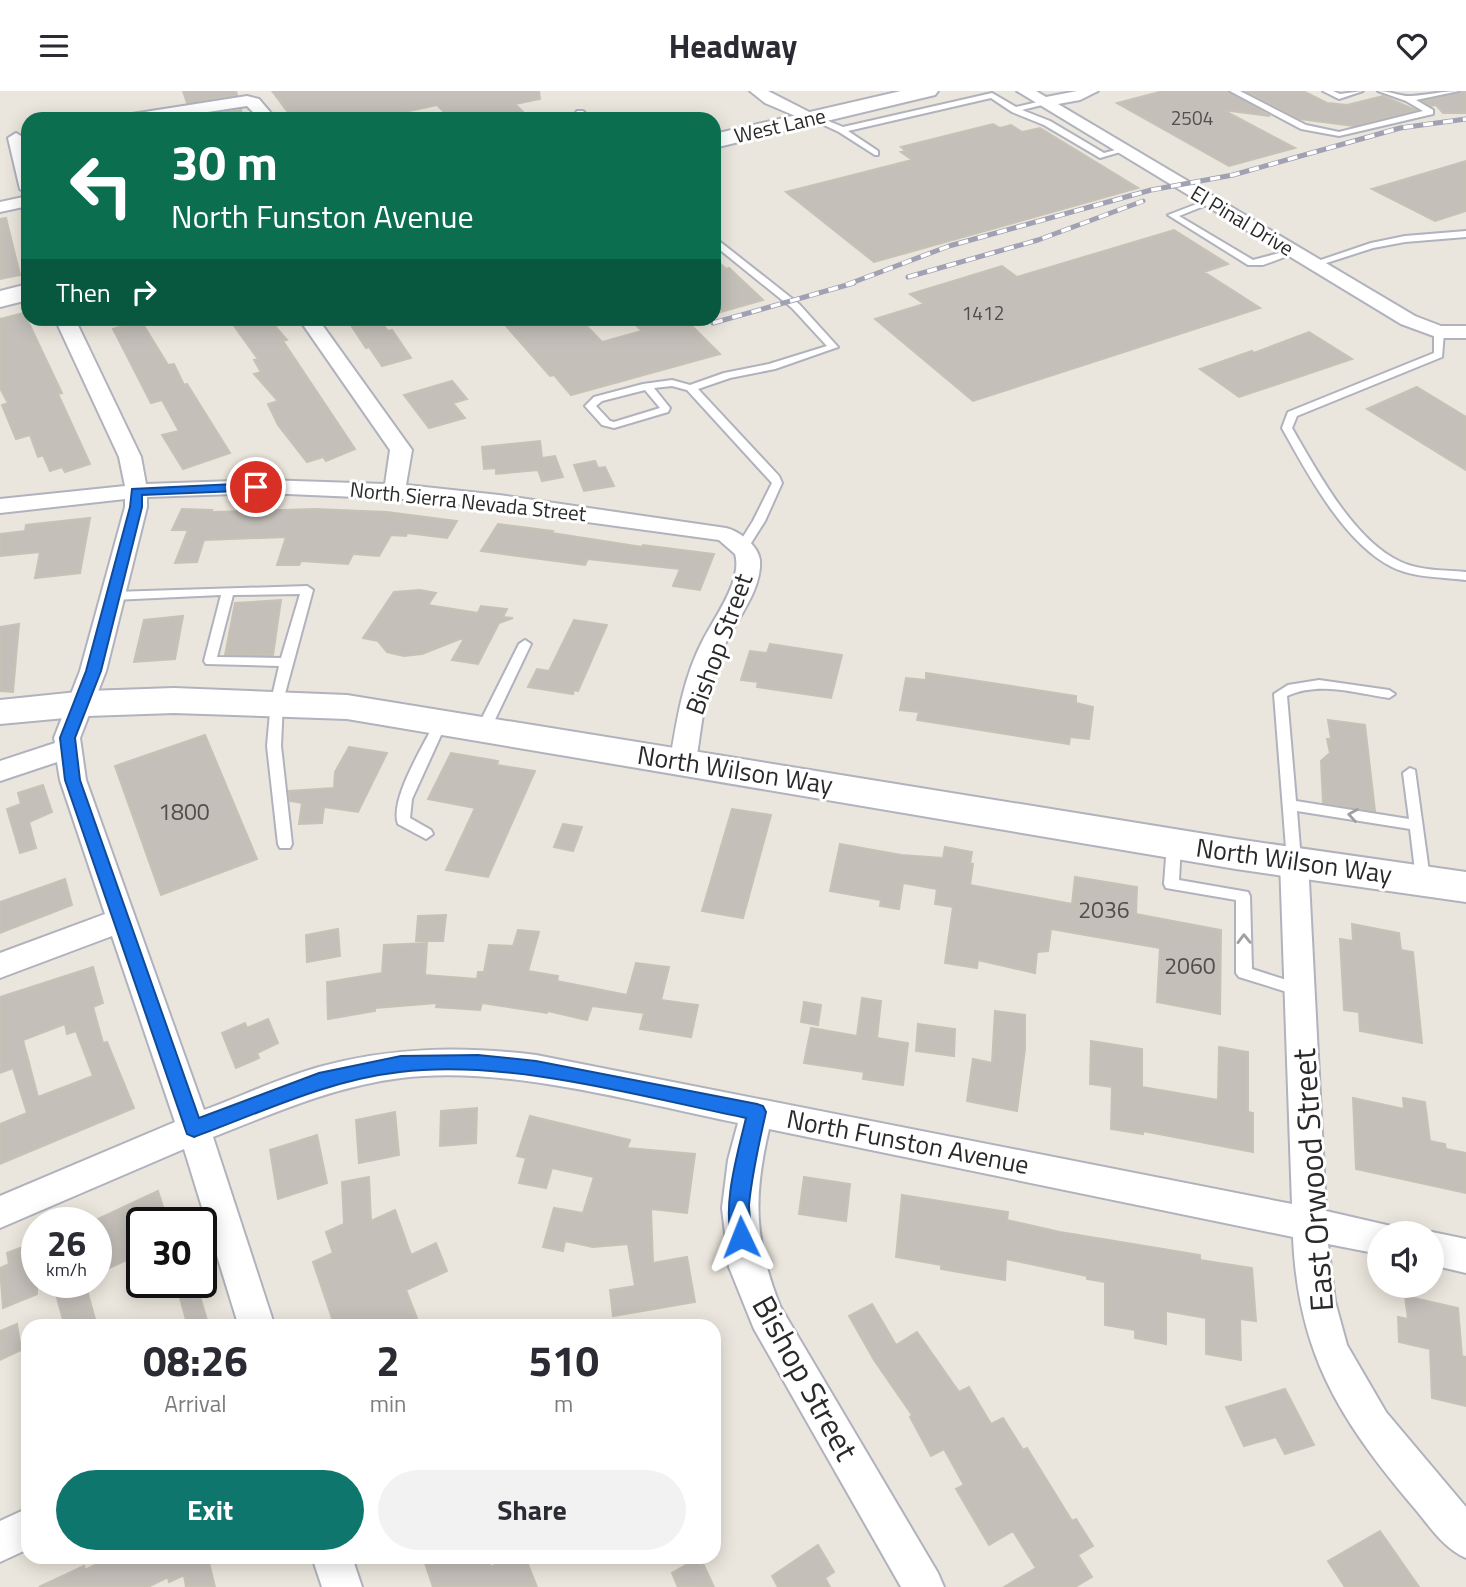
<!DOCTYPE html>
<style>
:root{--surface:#fff;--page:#f2f2f3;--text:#2b2b33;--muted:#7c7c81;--accent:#0f766e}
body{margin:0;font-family:"Titillium Web",sans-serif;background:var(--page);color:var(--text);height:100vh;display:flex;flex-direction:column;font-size:26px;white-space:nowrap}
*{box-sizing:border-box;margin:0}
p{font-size:23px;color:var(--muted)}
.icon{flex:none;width:38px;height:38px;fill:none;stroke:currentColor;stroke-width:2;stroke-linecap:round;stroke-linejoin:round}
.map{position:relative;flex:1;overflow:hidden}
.side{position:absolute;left:21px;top:1228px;width:700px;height:245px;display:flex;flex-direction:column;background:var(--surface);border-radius:21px;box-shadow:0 4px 18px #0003}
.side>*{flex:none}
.top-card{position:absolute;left:21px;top:21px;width:700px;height:214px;border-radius:21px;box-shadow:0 4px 18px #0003;background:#0b6e4f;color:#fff;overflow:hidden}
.tools{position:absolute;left:1367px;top:1130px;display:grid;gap:14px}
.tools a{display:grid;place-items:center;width:77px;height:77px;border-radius:50%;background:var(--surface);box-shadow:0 4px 18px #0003;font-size:35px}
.speed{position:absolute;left:21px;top:1116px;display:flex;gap:14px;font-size:35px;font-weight:700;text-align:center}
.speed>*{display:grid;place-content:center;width:91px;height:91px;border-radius:50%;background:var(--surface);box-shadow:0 4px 18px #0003;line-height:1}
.speed small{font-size:18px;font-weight:400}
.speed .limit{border:4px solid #111;border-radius:10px;background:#fff;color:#111}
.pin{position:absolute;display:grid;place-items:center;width:60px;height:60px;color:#fff;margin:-30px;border:4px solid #fff;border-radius:50%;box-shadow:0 2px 7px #0007}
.me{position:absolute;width:77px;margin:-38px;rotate:358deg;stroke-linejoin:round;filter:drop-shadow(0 0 5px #0008)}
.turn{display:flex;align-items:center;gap:24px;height:147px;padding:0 35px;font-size:32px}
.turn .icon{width:91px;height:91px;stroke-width:2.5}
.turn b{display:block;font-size:49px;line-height:60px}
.then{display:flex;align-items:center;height:66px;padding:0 35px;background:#0003;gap:14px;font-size:26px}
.eta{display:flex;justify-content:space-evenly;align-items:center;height:119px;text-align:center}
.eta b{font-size:42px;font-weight:700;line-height:49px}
.button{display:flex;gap:14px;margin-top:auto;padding:14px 35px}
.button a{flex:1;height:80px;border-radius:42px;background:var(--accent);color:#fff;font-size:28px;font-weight:700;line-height:80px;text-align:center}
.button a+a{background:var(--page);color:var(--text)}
header{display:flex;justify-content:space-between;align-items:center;height:91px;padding:0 35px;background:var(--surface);font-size:32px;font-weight:700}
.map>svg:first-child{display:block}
</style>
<header><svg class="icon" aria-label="menu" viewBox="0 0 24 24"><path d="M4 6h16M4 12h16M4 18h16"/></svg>Headway<svg class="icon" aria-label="heart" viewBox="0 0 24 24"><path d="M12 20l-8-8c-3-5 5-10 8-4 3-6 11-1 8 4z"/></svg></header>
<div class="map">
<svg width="1466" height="1496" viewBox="0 0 1466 1496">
<rect width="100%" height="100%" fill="#ebe6dd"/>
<path fill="#c4bfb9" stroke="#c6c2b6" stroke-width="2" fill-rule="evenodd" d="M183 0H236L237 4 187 12Z
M272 0H539L540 8 515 13 523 21 490 28H451L437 14 372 28H293Z
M1163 0H1228L1270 25 1223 19 1295 57 1229 75 1117 12Z
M1246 0H1303L1327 12 1347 14 1383 5 1416 19 1354 35 1300 28Z
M1466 0V22H1443L1436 14 1431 15 1423 10Z
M241 19 243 28 193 26Z
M993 33 1000 37 1011 34 1022 41 1040 37 1138 97 874 171 786 101 912 69 901 61 906 60 901 56Z
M1466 70V120L1435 130 1372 98Z
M6 127 20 184 0 188V128Z
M1174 139 1228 173 1204 181 1260 217 973 310 875 228 924 213 910 203 1002 175 1017 186Z
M714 167 726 178 729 177 763 209 714 223Z
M24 222 62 302 58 303 90 373 65 381 62 376 50 380 43 364 38 366 30 344 16 348 2 314 8 312 0 297V228Z
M247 228H269L287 249 283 250 355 358 326 370 323 366 307 371 278 334 268 313 278 310 254 283 261 281 254 269 258 268 232 232Z
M347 228H379L388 240 392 239 411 267 382 275 369 256 366 257Z
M500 228H580L602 251 642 240 630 228H685L720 263 571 304 554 284 550 285Z
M141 230 168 274 174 273 184 294 187 293 230 362 183 378 162 344 179 340 162 309 151 312 113 238Z
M1309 241 1352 268 1239 306 1200 278 1252 260 1254 262Z
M452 290 467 308 453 312 465 327 429 337 404 304Z
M1417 296 1466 326V379L1367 318Z
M540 350 542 367 555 365 563 386 542 390 538 379 496 383V377L484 378 482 356Z
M595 370 598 377 605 376 614 395 584 400 574 374Z
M182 418 212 419 211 421 315 418 387 421 457 430 447 447 407 442 406 445 391 444 379 465 353 463 348 473 301 470 299 474H277L286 446 204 449 197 471 175 472 188 439H172Z
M90 427 80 482 35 487 40 461 0 465V443L25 440 26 434Z
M498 433 553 440 552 442 642 456 643 454 714 463 700 499 673 495 680 478 588 468 585 474 481 460Z
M420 499 436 502 428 514 478 522 481 515 507 518 503 526 513 527 499 532 478 573 452 569 465 546 422 563 404 565 387 561 378 550 363 547 394 501Z
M281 509 273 564H225L235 512Z
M183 525 175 568 134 571 144 529Z
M574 529 607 534 578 600 574 599 573 603 528 596 537 578 549 580Z
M19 533 13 601 0 600V536Z
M770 553 842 564 831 607 757 596 758 591 741 589 750 560 767 562Z
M926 582 1076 605V612L1093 616 1089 648 1070 646 1069 653 917 629 919 621 900 619 906 587 926 589Z
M1328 629 1365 634 1375 720 1323 712 1321 670 1330 662 1327 648H1331Z
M205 644 257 768 161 804 115 675Z
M349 656 387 662 358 721 324 716 322 732 299 733 302 712 290 710 289 700 334 697 335 681Z
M451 662 498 670 497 674 535 680 488 786 446 779 475 717 428 708Z
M43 694 52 721 29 731 36 757 20 762 7 718 21 713 18 702Z
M732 718 771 724 743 827 702 820Z
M563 733 582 736 573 760 554 756Z
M840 753 901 764 943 767 945 756 972 761 970 772 973 773 970 794 1072 813 1075 786 1137 796 1136 823 1221 839 1220 923 1157 911 1160 857 1051 838 1048 860 1037 861 1035 882 978 869 977 877 945 872 953 816 935 813 937 798 903 792 899 818 880 815 881 809 830 800Z
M65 788 72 814 0 842V811Z
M446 824 443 850H416L418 825Z
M1352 833 1399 842 1401 859 1413 861 1422 952 1360 940 1359 921 1344 919 1340 848 1353 850Z
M338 838 340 865 307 871 306 844Z
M518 839 539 841 528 880 558 885 557 890 627 904 636 872 669 876 661 909 698 914 691 946 640 938 644 922 592 915 587 929 548 920 547 922 482 912 480 919 436 916 437 912 375 917V920L328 928 327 891 382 882 384 854 427 852 425 884 477 888 478 881H484L489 854 513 855Z
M93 876 103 912 93 916 103 952 107 951 134 1017 0 1073V1033L27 1022 13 977 0 982V906ZM65 933 67 943 76 940 93 985 38 1006 23 949Z
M862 907 881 910 877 947 908 952 903 994 863 988 864 981 804 972 811 937 857 945Z
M804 911 821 914 818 934 801 931Z
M995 920 1025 924V958L1017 1020 967 1010 973 968 992 972Z
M268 928 278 952 257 962 259 967 236 977 222 942 245 932 247 937Z
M918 933 955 938 954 965 916 960Z
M1091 950 1142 958V996L1218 1009 1219 956 1248 961V1021L1253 1022V1061L1143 1040V1043L1111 1038 1112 996 1090 993Z
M1353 1007 1404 1018 1403 1007 1425 1011 1430 1050 1445 1053 1446 1058 1466 1062V1102L1356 1078Z
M477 1017 476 1052 440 1055 441 1020Z
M395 1021 399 1064 359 1072 356 1029Z
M530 1025 630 1049 627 1057 695 1063 687 1122 651 1118 653 1172 687 1166 695 1211 613 1225 610 1199 635 1195 628 1153 593 1156 565 1150 563 1160 543 1156 554 1117 583 1122 594 1086 552 1077 546 1097 519 1092 526 1067 517 1065Z
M317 1044 327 1092 278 1108 270 1059Z
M369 1086 371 1130 395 1119 411 1164 436 1152 447 1180 406 1199 417 1227 398 1236H335L313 1171 333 1162 326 1141 344 1133 342 1091Z
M804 1086 850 1093 846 1130 799 1123Z
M158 1100 168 1132H142V1162L96 1183V1129Z
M902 1104 1008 1121 1007 1129 1060 1141 1200 1164V1169L1252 1177 1256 1230 1240 1228 1241 1269 1206 1263V1227L1166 1220V1253L1135 1247V1239L1105 1234V1191L1087 1188V1185L1006 1168 1005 1189 941 1178V1174L896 1166Z
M25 1155 26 1159 37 1155V1203L3 1217 0 1177 9 1173 7 1162Z
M53 1192H85L95 1228 81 1236H65Z
M176 1192H196L209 1236H188Z
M1405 1205 1458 1217 1462 1265 1466 1266V1315L1432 1307 1430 1258 1399 1251 1398 1226 1408 1228Z
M872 1213 896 1254 917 1241 959 1301 969 1296 991 1333 1003 1327 1023 1359 1027 1357 1072 1430 1076 1428 1093 1455 1078 1464 1092 1486 1075 1496H1004L1036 1477 1013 1440 989 1454 956 1398 964 1394 944 1358 931 1365 910 1326 912 1324 874 1269 849 1225Z
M17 1233 21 1259 0 1269V1240Z
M1285 1298 1314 1354 1285 1363 1276 1346 1244 1355 1226 1316Z
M1380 1440 1419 1496H1345L1328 1470Z
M818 1454 834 1481 825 1487 830 1496H778L772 1485Z
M111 1466H219L209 1472 215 1496H186L184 1484 169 1491 168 1486 148 1496H39L84 1475 85 1479Z
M423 1466H488L491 1476 508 1466H525L537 1496H433Z
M700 1466 714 1496H678L672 1482Z"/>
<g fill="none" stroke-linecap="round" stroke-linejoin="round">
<g stroke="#b0b2bd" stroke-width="4">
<path id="lane" d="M1230 0H1240L1306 34 1339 41 1423 20 1406 10 1378 0C1390 0 1401 6 1412 5 1428 4 1443 0 1459 0L1416 9 1433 19V23L1339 45 1301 38Z
M1323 0H1333L1340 3 1363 0 1339 8Z
M992 2 1016 16 1046 9V13L1022 19 1050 30 1104 62 1123 57 1127 59 1100 67 1044 34 1012 21 991 7 848 40 878 60V64H875L839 41 809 27 816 25 843 36Z
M577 20H583L591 28H582L576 22Z
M1207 109 1214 111 1179 125 1253 169 1294 158 1298 161 1263 174H1248L1168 124Z
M1466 140V146L1405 151 1373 157 1314 176 1309 173 1371 152 1405 145Z
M714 146 799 213 838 256 775 278 730 287 698 298 779 385 782 392 765 430 746 460 742 461 736 457 753 430 772 392 687 299 672 295 654 297 670 317 668 321 614 337 602 334 585 315 594 306 643 293 672 289 690 294 724 282 769 273 827 255 792 217 714 154ZM645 299 660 317 614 331 610 330 596 315 602 310Z
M1439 238 1444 241 1442 266 1297 325 1292 337C1317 380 1354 450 1401 471 1420 480 1445 479 1466 481V489C1442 486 1414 487 1392 476 1344 452 1307 382 1282 337L1288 321 1434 262V241Z
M307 495 313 499 283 610 281 655 292 753 290 757H280L278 753 267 655 271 610 279 575 206 573 204 570 221 504 113 509 107 505 113 501ZM300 503 281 567 217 566 233 504Z
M525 549 531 553 491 637 484 642 479 640 477 637 519 553Z
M1319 589 1389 599 1395 603 1389 607C1355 602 1319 590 1287 605L1296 710 1409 728 1403 682 1410 677 1415 679 1430 788 1428 792H1418L1416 788 1410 738 1297 720 1301 770 1299 774H1289L1287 770 1274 603 1288 594Z
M441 626 447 631 412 708 410 727 431 739 433 743 426 748 398 733C389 709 424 654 435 631Z
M1174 748 1179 749 1181 753 1179 789 1248 801 1250 805 1252 878 1305 895 1308 899 1305 903 1300 905 1239 886 1236 882V809L1166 797 1164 793 1167 753 1169 749Z"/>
</g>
<g stroke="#b0b2bd" stroke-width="4">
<path id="street" d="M750 0H768L821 27 813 32 807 30 765 12Z
M1017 0H1036L1046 6 1077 0H1098L1080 9 1058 13 1415 225 1441 235H1466V247H1439L1401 233Z
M247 5 259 8 276 28H260L247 15 162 28H124L132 23Z
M16 42 24 47 28 63V103L20 98 8 47Z
M28 105V115L0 121V111Z
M55 228H75L141 366 146 393 265 389 385 393 390 359 299 228H318L412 359 406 394 499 404 726 437C739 440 758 454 760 469 762 497 739 526 727 549 720 565 713 583 708 600 702 622 700 647 696 670L692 677 683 680 674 677 670 670C677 628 683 587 703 549 714 527 743 489 735 463L719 449 425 409 265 402 147 406V416L106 580 80 647 86 689 204 1019C242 1005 280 987 319 976 391 956 462 955 536 964L1292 1113 1280 770 1284 762 1294 759 1304 762 1308 770 1326 1120 1391 1135 1395 1143H1379V1163L1328 1153 1335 1210 1347 1254 1386 1321 1466 1416V1467C1442 1457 1427 1431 1410 1412 1338 1326 1298 1261 1293 1146L769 1038C753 1106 754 1149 780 1215L938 1482 944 1496H901L754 1238 729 1176 722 1117 728 1069 738 1032C634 1011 506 974 401 987 335 995 274 1022 213 1046L275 1236H239L184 1058 0 1137V1105L175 1031 112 845 0 887V862L105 823 60 689 57 671 0 690V670L55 652 54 647 80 580 125 416V408L0 422V408L125 395 119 366Z
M1432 1141 1466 1148V1182L1432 1174V1143H1429Z
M28 1417V1458L0 1471V1430Z
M312 1466H352L362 1496H322Z"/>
</g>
<g stroke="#b0b2bd" stroke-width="4">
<path id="secondary" d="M901 0H938L935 4 714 57V43Z
M28 193V209L0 216V200Z
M174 597 347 604 1236 748 1466 781V811L1236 778 347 628 174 622 87 625 0 633V609L87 600Z"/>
</g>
<use href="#lane" fill="#fff" fill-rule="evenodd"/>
<use href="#street" fill="#fff" fill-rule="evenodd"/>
<use href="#secondary" fill="#fff" fill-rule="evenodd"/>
<g stroke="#a0a1b3" stroke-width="5">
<path id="rail" d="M908 186 1038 149 1143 110
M846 194 949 155 1151 99 1233 84 1400 37 1466 28
M713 232 854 192"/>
</g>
<use href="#rail" stroke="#fff" stroke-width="3.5" stroke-dasharray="10" stroke-linecap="butt"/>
</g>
<defs><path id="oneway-chevron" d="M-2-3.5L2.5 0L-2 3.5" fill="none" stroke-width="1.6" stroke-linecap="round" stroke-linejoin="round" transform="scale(1.75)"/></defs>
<g stroke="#9f9f9f">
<use href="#oneway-chevron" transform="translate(1353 724) rotate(-171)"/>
<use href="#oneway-chevron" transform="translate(1244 848) rotate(-91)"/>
</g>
<path fill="#1a73e8" stroke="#114b97" stroke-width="2" d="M256 392 260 394V399L142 404V416L101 580 75 647 80 689 199 1027 319 982 401 965 478 964 536 970 757 1013 763 1015 766 1021C759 1052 752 1082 749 1114 749 1127 754 1141 748 1153L741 1156 734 1153C720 1120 738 1061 746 1027 639 1005 509 968 400 981 328 989 262 1021 194 1046L187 1043 65 689 60 647 86 580 130 416 132 398Z"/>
<g text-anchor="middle" stroke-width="6" stroke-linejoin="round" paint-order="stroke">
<g font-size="19" fill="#504f4e">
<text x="1192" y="34">2504</text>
<text x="983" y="229">1412</text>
</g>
<g font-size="21" fill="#2a2a2a" stroke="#fff">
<text transform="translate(780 35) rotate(-13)" y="7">West Lane</text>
<text transform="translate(1242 130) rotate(31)" y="7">El Pinal Drive</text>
<text transform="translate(468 411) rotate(6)" y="7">North Sierra Nevada Street</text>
</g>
<g font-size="23" fill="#504f4e">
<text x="184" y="729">1800</text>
<text x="1104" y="827">2036</text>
<text x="1190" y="883">2060</text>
</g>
<g font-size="26" fill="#2a2a2a" stroke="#fff">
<text transform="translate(719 553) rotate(-70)" y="9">Bishop Street</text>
<text transform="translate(735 679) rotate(9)" y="9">North Wilson Way</text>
<text transform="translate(1294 770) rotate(8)" y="9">North Wilson Way</text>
<text transform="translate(908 1051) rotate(11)" y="9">North Funston Avenue</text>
</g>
<g font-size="32" fill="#2a2a2a" stroke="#fff">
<text transform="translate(1313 1089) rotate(-94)" y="11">East Orwood Street</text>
<text transform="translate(805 1287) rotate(61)" y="11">Bishop Street</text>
</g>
</g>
</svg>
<div class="tools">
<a><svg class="icon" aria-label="sound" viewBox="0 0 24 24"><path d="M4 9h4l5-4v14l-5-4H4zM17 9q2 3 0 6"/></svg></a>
</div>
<div class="speed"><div>26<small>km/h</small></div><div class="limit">30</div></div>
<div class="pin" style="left:256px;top:396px;background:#d93025"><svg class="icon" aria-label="arrive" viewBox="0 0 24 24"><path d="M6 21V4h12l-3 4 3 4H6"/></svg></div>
<svg class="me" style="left:741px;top:1146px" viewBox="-20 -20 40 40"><path d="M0-17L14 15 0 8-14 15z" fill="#1a73e8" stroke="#fff" stroke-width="4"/></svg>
<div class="top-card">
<div class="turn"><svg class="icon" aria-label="left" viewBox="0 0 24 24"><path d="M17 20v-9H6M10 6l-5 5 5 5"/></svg><div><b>30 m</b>North Funston Avenue</div></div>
<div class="then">Then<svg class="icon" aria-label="right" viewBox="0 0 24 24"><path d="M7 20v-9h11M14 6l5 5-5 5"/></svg></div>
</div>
<section class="side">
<div class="eta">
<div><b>08:26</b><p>Arrival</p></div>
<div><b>2</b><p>min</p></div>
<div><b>510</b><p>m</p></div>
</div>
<div class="button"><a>Exit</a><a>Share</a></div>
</section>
</div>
